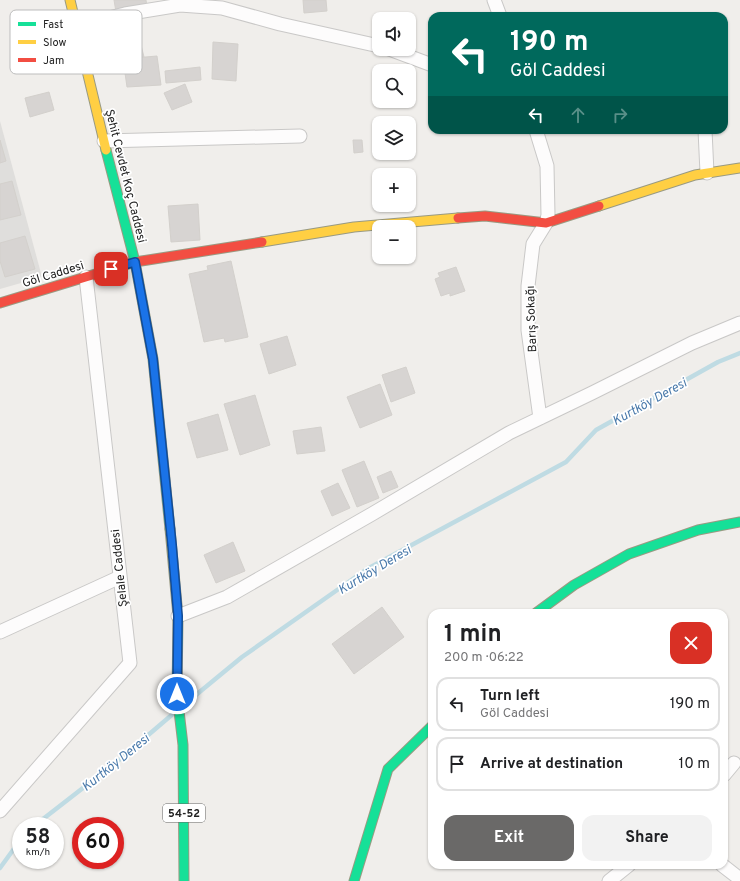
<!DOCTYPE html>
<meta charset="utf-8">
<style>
:root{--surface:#fff;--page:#f2f2f2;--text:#202124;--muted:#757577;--line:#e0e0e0;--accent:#6a6968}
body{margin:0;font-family:Overpass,sans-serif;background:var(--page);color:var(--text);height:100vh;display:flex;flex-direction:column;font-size:15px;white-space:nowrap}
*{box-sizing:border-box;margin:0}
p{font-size:13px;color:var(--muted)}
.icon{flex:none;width:22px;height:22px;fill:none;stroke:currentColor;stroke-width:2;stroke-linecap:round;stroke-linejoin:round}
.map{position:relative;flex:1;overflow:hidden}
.side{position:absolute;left:428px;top:609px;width:300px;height:260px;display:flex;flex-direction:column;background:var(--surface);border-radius:12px;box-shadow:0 1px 3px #0004}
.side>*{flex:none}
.guide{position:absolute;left:428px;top:12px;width:300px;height:122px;border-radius:12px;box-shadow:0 1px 3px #0004;background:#00695c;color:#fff;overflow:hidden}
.tools{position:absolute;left:372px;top:12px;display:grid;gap:8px}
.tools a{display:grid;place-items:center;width:44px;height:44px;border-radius:8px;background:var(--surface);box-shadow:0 1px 3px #0004;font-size:20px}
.speed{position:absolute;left:12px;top:817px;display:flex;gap:8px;font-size:20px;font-weight:700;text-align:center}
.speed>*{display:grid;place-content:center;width:52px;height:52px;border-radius:50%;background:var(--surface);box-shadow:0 1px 3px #0004;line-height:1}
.speed small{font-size:10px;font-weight:400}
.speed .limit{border:6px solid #d22;background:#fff;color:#111}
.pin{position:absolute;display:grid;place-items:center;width:34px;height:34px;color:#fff;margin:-17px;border-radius:8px;box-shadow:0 2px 6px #0006}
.me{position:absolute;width:44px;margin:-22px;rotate:0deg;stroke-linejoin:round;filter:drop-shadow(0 0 3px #0008)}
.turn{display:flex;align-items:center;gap:14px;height:84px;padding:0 16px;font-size:18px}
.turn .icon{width:52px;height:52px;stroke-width:2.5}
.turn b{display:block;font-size:28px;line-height:34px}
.lanes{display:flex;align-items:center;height:38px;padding:0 16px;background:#0003;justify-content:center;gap:20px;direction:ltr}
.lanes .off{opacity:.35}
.round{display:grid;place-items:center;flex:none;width:42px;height:42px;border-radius:12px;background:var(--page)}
.summary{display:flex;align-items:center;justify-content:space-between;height:68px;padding:0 16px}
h1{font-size:24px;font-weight:700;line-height:30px}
.button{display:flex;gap:8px;margin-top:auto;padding:8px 16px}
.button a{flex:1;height:46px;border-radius:12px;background:var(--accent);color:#fff;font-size:16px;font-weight:700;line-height:46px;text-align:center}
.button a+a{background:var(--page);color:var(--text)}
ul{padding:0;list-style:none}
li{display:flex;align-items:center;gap:12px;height:54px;margin:0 8px 6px;padding:0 8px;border:2px solid var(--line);border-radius:12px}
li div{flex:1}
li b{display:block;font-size:15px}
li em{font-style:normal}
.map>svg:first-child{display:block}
</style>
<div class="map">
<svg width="740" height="881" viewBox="0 0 740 881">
<rect width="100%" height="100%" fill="#f0eeeb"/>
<path fill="#dfdedc" d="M0 121 42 277 0 289Z"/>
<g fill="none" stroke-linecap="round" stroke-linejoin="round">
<path stroke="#bfdbe3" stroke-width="4.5" d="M185 704 242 657 367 569 566 462 596 430 718 362 740 353
M34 826 119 760 174 713
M0 868 21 839"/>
</g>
<path fill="#d7d4d2" stroke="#d3d0cc" d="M114 0H146L147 7 116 12Z
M303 0H326L327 11 304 13Z
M138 33 144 57 117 60 110 36Z
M213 42 238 44 236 81 212 79Z
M157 56 161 85 127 87 123 59Z
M200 67 201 80 166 83 165 71Z
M185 84 192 102 172 110 164 93Z
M49 92 54 110 30 117 25 98Z
M0 140 6 161 0 163Z
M353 140H362L363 152 354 153Z
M12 181 21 215 0 220V184Z
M198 204 200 240 171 242 168 206Z
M25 236 35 269 5 277 0 261V243Z
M231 261 248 337 225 342 224 338 204 342 189 274 208 270 207 266Z
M456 267 465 291 450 296V293L441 296 435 279 440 277 438 273Z
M287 336 296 365 269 374 260 344Z
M406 367 415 393 391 402 382 375Z
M380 384 392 415 360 428 347 397Z
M255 395 270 445 240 455 224 404Z
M218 414 228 450 197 458 187 423Z
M321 427 325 451 297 454 293 431Z
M364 461 379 498 357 507 342 470Z
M391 471 398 487 383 493 377 477Z
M338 483 350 508 332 516 321 491Z
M233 542 245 571 216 583 204 555Z
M382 607 404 637 354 674 332 644Z"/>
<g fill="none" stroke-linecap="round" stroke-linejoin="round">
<g stroke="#c9c8c7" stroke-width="15">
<path id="street" d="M494 0 500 16
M77 26 125 14 180 5 222 8 280 24 379 46
M389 49 432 65
M536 130 547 166 548 215 546 223 533 244 528 286V330L540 418
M705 130 707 173
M104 141 300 136
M178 616 227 597 372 514 509 433 592 393 692 343 740 323
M0 632 120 577
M724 775 734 763
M0 811 130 663 86 277
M722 865 740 879
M609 881 629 865"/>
</g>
<g stroke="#999a82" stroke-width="11">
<path id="fast" d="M106 150 135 262 153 359 170 529
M536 613 574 585 629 554 698 530 740 522
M178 616 177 694 183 745 184 881
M354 881 388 769 432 726"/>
</g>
<g stroke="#999a82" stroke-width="11">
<path id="slow" d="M70 0 106 150
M599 206 695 175 740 168
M262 242 354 227 458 218
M170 529 178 616"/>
</g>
<g stroke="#999a82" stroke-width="11">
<path id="jam" d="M458 218 485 216 546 223 599 206
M0 303 135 262 262 242"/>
</g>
<use href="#street" stroke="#fdfcfc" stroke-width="13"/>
<use href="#fast" stroke="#16e098" stroke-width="9"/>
<use href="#slow" stroke="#ffcf43" stroke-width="9"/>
<use href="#jam" stroke="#f24e42" stroke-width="9"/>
</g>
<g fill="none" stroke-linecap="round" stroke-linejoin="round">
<g stroke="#114b97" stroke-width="10">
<path id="route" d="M111 269 135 262 153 359 172 545 178 616 177 694"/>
</g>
<use href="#route" stroke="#1a73e8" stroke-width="7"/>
</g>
<g text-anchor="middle" stroke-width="3.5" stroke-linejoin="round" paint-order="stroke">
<rect fill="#fff" stroke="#646464" stroke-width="1" x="163" y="804" width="42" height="18" rx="3"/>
<g font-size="11" font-weight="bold" fill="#222">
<text x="184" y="817">54-52</text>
</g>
<g font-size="12" fill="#222" stroke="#fff">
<text transform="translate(126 176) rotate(76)" y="4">Şehit Cevdet Koç Caddesi</text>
<text transform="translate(53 274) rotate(-17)" y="4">Göl Caddesi</text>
<text transform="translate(531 319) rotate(-92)" y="4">Barış Sokağı</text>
<text transform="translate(119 568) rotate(-96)" y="4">Şelale Caddesi</text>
</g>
<g font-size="13" font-style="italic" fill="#4a7aab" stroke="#fff">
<text transform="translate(649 401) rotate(-29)" y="5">Kurtköy Deresi</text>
<text transform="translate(374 569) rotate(-31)" y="5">Kurtköy Deresi</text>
<text transform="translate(115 762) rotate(-39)" y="5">Kurtköy Deresi</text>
</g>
</g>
<rect x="10" y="10" width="132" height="64" rx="6" fill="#fff" stroke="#bdbdbd" stroke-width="1"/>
<rect x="18" y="22" width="18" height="4" fill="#16e098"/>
<rect x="18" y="40" width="18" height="4" fill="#ffcf43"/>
<rect x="18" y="58" width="18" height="4" fill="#f24e42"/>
<g font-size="11" fill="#222">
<text x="43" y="28">Fast</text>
<text x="43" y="46">Slow</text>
<text x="43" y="64">Jam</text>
</g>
</svg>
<div class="tools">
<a><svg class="icon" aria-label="sound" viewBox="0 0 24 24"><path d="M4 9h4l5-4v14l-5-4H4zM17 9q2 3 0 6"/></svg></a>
<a><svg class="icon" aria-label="search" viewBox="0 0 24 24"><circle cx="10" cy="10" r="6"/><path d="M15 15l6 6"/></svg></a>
<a><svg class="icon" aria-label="layers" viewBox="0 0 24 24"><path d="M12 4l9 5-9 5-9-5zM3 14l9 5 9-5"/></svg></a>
<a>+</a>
<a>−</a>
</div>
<div class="speed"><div>58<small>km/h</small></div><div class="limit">60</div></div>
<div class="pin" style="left:111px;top:269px;background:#d93025"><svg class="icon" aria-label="arrive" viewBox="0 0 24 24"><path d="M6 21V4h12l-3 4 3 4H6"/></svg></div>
<svg class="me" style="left:177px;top:694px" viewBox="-20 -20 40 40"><circle r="17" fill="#1a73e8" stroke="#fff" stroke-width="3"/><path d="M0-11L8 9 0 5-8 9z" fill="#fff"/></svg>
<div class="guide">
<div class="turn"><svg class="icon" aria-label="left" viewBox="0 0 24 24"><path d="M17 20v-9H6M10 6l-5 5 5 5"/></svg><div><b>190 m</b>Göl Caddesi</div></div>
<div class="lanes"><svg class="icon" aria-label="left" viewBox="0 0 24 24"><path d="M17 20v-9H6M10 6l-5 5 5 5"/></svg><svg class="icon off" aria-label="ahead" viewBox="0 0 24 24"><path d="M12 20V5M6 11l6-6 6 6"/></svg><svg class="icon off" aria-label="right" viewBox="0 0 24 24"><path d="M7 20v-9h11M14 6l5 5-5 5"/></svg></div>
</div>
<section class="side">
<div class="summary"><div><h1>1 min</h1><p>200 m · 06:22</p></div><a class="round" style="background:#d93025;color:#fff"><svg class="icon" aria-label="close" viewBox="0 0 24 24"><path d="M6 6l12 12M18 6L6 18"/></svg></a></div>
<ul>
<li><svg class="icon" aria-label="left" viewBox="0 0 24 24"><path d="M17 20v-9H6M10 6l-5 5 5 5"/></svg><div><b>Turn left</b><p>Göl Caddesi</p></div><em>190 m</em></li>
<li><svg class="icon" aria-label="arrive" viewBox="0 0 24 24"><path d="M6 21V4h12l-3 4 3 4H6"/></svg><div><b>Arrive at destination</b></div><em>10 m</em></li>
</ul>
<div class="button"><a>Exit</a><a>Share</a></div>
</section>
</div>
